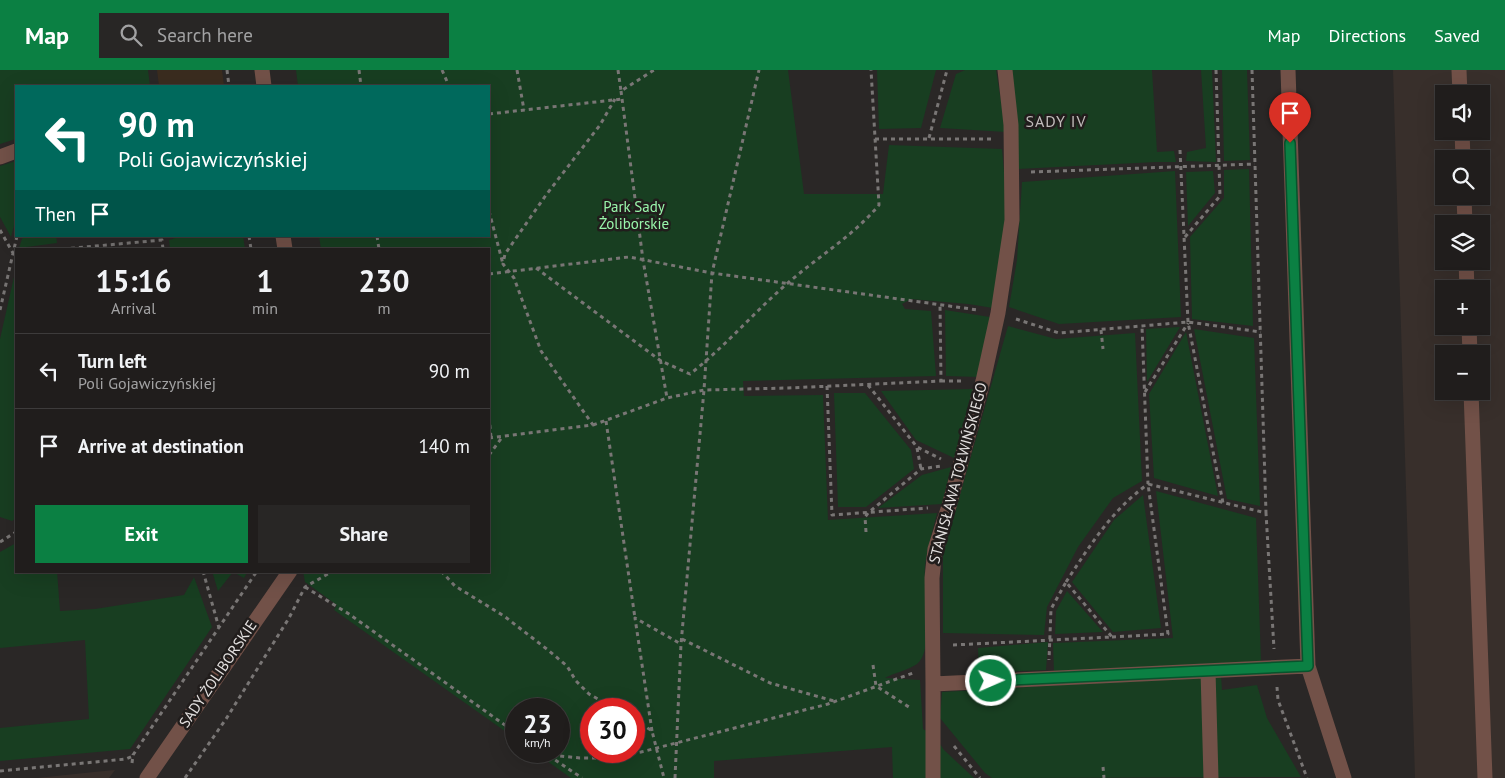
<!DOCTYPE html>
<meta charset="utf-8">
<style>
:root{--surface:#201d1c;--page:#282625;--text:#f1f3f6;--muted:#a2a2a3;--line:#3d3b3b;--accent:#0b8043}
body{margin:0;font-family:"PT Sans",sans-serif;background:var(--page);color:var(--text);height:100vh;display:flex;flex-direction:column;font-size:19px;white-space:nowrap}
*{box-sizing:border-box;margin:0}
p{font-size:16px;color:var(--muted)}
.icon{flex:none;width:28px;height:28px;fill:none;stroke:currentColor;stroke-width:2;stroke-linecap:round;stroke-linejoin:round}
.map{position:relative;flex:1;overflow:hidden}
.sheet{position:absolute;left:15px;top:178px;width:475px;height:325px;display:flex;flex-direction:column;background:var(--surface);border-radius:0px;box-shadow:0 5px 20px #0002,0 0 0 1px var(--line)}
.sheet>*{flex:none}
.banner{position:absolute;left:15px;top:15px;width:475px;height:152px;border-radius:0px;box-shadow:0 5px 20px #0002,0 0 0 1px var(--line);background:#00695c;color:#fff;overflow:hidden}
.fabs{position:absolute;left:1435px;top:15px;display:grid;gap:10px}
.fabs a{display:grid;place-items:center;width:55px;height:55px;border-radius:0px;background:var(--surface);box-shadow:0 5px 20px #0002,0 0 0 1px var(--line);font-size:25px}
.speed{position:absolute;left:505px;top:628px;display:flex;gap:10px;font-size:25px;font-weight:700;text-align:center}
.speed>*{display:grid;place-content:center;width:65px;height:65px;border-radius:50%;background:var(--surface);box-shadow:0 5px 20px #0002,0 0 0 1px var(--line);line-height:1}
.speed small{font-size:12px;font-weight:400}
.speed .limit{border:8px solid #d22;background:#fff;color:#111}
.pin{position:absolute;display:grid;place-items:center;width:42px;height:42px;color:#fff;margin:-51px -21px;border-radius:50% 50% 50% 0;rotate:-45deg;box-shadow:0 0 5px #0007}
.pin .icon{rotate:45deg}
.me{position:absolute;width:55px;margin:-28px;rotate:88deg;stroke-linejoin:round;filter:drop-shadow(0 0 4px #0008)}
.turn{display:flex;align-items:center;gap:18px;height:105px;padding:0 20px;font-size:22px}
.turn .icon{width:65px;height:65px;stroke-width:2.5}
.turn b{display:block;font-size:35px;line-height:42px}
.then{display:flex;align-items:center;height:48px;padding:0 20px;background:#0003;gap:10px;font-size:19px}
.eta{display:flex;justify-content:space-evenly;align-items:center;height:85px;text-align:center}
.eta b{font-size:30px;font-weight:600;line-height:35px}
.button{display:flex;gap:10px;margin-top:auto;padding:10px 20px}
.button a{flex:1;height:58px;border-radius:0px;background:var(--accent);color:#fff;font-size:20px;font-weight:600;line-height:58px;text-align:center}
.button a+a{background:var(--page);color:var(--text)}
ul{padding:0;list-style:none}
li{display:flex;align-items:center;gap:15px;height:75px;padding:0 20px;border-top:1px solid var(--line)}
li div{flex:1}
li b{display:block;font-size:19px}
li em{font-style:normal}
header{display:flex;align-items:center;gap:30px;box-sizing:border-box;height:70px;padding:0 25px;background:var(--accent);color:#fff}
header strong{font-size:24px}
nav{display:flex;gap:28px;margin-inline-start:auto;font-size:18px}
.search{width:350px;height:45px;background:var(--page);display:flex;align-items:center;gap:12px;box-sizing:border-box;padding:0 18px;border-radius:0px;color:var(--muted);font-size:19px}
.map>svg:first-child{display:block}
</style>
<header>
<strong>Map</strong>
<div class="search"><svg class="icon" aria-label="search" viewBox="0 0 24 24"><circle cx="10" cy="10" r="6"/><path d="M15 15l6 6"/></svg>Search here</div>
<nav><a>Map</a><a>Directions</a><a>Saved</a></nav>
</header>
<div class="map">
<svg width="1505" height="708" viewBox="0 0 1505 708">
<rect width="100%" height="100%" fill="#2a2726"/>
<path fill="#3a2c1f" d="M157 0H222L224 16H159Z"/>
<path fill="#382f2b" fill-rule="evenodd" d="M1393 0H1505V708H1415ZM1444 24H1481V61H1444ZM1444 89H1481V126H1444ZM1444 154H1481V191H1444ZM1444 219H1481V256H1444ZM1444 284H1481V321H1444Z
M115 700 109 708H37L94 702Z"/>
<path fill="#183e21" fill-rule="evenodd" d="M0 0H148L150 16H16V69L0 74Z
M296 0H788L804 124H883L889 75 1002 79 1005 113V154L993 238 968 234 911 229 902 234 905 239 931 241 936 306 743 311 744 326 823 325 828 450 937 443C933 460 927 478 925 496 923 518 935 580 917 594 909 600 893 603 885 608L920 610 923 659 934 665 944 680 974 708H893L892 677 714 691V708H571L533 681H559V639H516V669L334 540 337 535 305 512 303 501H489V179H321L319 166H489V16H298ZM591 639H634V681H591Z
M877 0H936L921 58 879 59Z
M965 0H996L1006 62 940 58 956 4Z
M1010 0H1152L1157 82 1174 81 1176 92H1156L1018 99Z
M1201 0H1212L1216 92 1186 91 1187 82 1206 78Z
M1222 0H1247L1250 90 1224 91Z
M16 91V148L11 167 0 147V96Z
M1249 99 1253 256 1192 249 1190 167 1224 128V100Z
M1175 101 1181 247 1059 254 1009 237 1017 190 1022 112Z
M1213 101 1215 123 1188 156 1186 102Z
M23 166H56L57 173 19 178Z
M182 166H243L245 179H170L169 170Z
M16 198V448L12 451 0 447V269Z
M945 240 990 247 979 307 946 306Z
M1008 256 1056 269 1135 263 1142 411 1113 428 1078 477 1047 537 1044 565 943 563V485Z
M1180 257 1147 312 1146 259Z
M1194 259 1254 268 1260 436 1227 429Z
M1186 262 1218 426 1154 408 1149 324Z
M973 319 954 388 916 370 881 321Z
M834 323H865L911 380 914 399 866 437H838Z
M951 397 942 434 878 438 922 405Z
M1156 421 1256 448 1261 592 1054 603 1053 573 1173 568Z
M1143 425 1161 558 1113 562 1072 512 1114 450Z
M16 473V501H57L60 541 95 539 184 525 194 507 212 557 130 679 0 691V658L89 649 85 570 0 578V482Z
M212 501H248L244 508 233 502 218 521Z
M1067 521 1103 562 1055 564 1056 541Z
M1048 572 1046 600 979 603 978 578Z
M1221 606 1222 620 1257 615 1267 648 1301 707 992 708 985 703 940 648 942 622Z"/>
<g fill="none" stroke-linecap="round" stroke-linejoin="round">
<path stroke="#797675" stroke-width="3" stroke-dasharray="4 4" stroke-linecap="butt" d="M227 0 229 16
M359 0 361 16
M442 0 449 16
M517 0 524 40
M618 0 621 21 654 0
M1252 0 1266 443
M621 21 643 190 667 328
M489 44 622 29
M929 68 947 0
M875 69H991
M1180 80 1188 252 1223 433
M1031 102 1255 94
M489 141 503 194
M0 160 13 183
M249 166 251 179
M377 166 379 179
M1185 167 1220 126 1216 0
M63 179 162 170 163 179
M16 183H13L16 187
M536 198 661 291 690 304C726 276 755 241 789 212 819 186 853 166 879 135L871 0
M489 204 629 187 712 203 978 240
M0 240 17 166
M1016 249 1059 263 1188 252 1261 262
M1101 260 1103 279
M941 311H963
M868 315 917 377 941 389
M827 316 832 445 928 438
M1145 322 1188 253
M489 347 491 367
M606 351 635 548
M593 355 667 328 704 320 788 318 941 311 940 235
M489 368 593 355 541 281 514 208 503 194 505 184 546 125 600 55 615 29
M917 378 921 399
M489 385 503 366
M866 462 865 447 868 443 921 399 941 396
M0 472 16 462
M203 501 219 558
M441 501 455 516 504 546 548 580 567 596 576 611 589 624 616 639
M1066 512C1091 474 1111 441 1148 414L1142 256
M305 517 349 544 516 663
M1112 567 1168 564 1148 414 1266 443 1274 579
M682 569 770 613 834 631
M953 575 1112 567 1066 512 1051 539 1049 590
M873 595 876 616 912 639
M1277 617 1278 630 1307 708
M634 649 652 661 664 708
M652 661 635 548 681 574
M954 676 980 708
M542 681 582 708
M545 681 560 686 580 688H599L641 682 828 634 913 603
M132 693 133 685 257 501
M1103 697 1104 708
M0 701 126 689 133 686
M185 708 226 649 289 548 305 517 333 501
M675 708 681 574 704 320 712 203 759 0"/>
<path stroke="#725148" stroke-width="15" d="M262 0 264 16
M1005 0 1011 55 1012 150 998 243 983 311 949 436 935 479 932 508 933 614 1308 596
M1288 0 1308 596 1344 708
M1459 0 1460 24
M1462 61 1463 89
M0 87 16 81
M1464 126 1465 154
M283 166 285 179
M1466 191 1467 219
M1469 256 1470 284
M1471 321 1485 708
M1208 601 1211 708
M147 708 290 501
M933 708V614"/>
</g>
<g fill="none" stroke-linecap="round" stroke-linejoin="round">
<g stroke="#07532c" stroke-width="12">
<path id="route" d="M991 611 1308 596 1290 73"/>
</g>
<use href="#route" stroke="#0b8043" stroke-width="9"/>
</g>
<g text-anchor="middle" stroke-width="5" stroke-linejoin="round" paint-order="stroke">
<g font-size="15" fill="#99f6ab" stroke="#211d1c">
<text x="634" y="142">Park Sady<tspan x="634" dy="17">Żoliborskie</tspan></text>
</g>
<g font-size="15" fill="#e4e1e0" stroke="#211d1c">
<text transform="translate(958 403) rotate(-75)" y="5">STANISŁAWA TOŁWIŃSKIEGO</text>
<text transform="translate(218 604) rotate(-56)" y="5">SADY ŻOLIBORSKIE</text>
</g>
<g font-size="16" letter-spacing="1" fill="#c1bcbb" stroke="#211d1c">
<text x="1056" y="57">SADY IV</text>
</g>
</g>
</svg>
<div class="fabs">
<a><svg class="icon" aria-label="sound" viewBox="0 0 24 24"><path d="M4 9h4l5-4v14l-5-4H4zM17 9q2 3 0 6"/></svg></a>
<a><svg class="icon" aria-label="search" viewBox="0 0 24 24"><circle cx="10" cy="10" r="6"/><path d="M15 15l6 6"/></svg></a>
<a><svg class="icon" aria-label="layers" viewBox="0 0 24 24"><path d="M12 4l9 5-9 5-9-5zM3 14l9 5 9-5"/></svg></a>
<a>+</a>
<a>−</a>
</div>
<div class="speed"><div>23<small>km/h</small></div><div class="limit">30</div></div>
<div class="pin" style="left:1290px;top:73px;background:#d93025"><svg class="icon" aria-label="arrive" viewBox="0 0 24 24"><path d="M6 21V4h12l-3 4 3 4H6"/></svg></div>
<svg class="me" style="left:991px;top:611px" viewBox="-20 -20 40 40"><circle r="17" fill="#0b8043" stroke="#fff" stroke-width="3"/><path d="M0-11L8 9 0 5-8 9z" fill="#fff"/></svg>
<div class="banner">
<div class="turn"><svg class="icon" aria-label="left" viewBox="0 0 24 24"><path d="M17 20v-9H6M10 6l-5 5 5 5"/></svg><div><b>90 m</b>Poli Gojawiczyńskiej</div></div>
<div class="then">Then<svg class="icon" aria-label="arrive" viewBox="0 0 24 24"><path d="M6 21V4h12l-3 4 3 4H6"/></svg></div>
</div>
<section class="sheet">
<div class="eta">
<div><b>15:16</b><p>Arrival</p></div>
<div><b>1</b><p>min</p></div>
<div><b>230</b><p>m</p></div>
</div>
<ul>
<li><svg class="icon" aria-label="left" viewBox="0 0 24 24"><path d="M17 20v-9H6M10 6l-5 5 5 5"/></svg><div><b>Turn left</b><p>Poli Gojawiczyńskiej</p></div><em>90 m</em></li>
<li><svg class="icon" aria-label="arrive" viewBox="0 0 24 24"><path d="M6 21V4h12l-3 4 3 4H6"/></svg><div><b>Arrive at destination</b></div><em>140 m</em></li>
</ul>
<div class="button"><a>Exit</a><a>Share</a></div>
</section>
</div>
